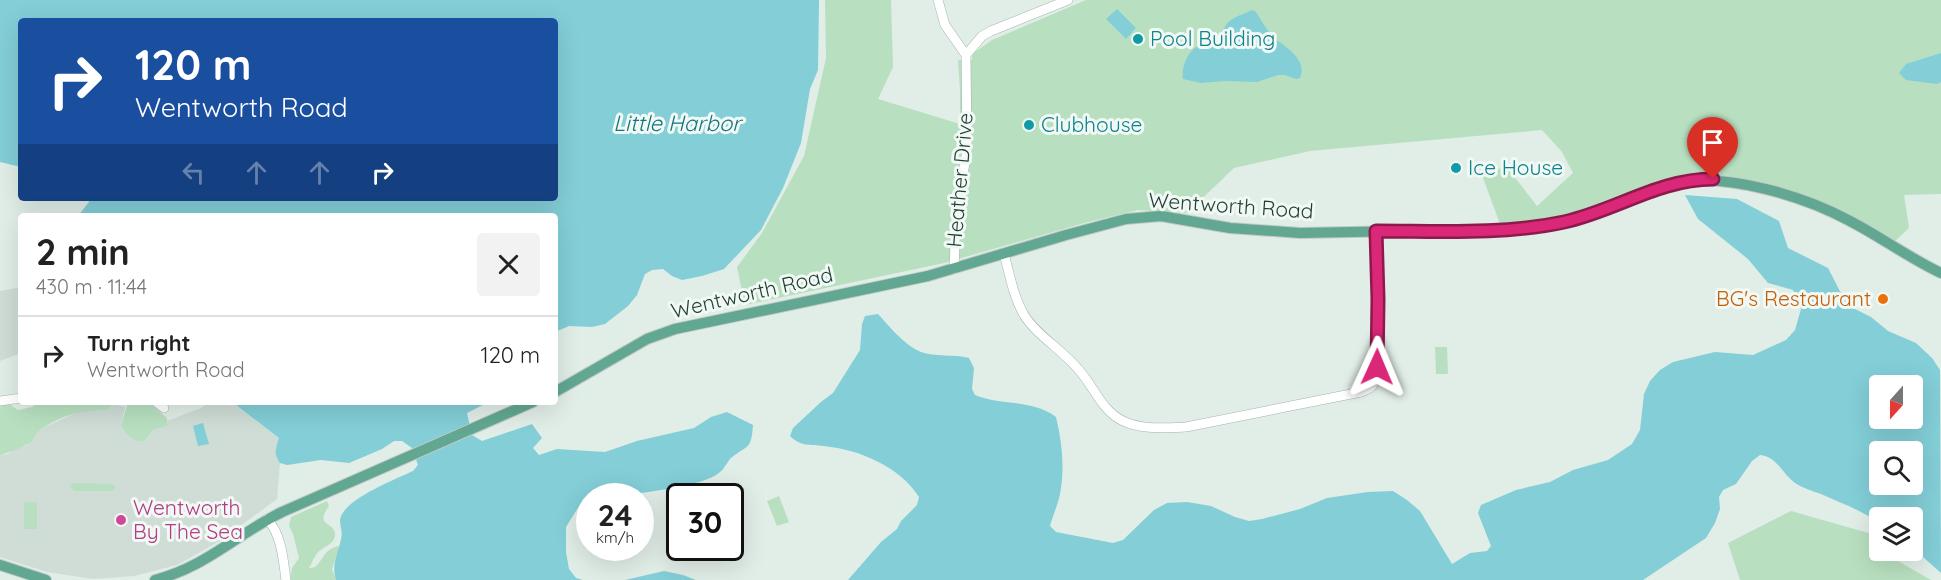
<!DOCTYPE html>
<meta charset="utf-8">
<style>
:root{--surface:#fff;--page:#f2f2f2;--text:#222;--muted:#767676;--line:#e0e0e0}
body{margin:0;font-family:Quicksand,sans-serif;background:var(--page);color:var(--text);height:100vh;display:flex;flex-direction:column;font-size:22px;white-space:nowrap}
*{box-sizing:border-box;margin:0}
p{font-size:20px;color:var(--muted)}
.icon{flex:none;width:33px;height:33px;fill:none;stroke:currentColor;stroke-width:2;stroke-linecap:round;stroke-linejoin:round}
.map{position:relative;flex:1;overflow:hidden}
.side{position:absolute;left:18px;top:213px;width:540px;height:192px;display:flex;flex-direction:column;background:var(--surface);border-radius:6px;box-shadow:0 6px 24px #0002}
.side>*{flex:none}
.banner{position:absolute;left:18px;top:18px;width:540px;height:183px;border-radius:6px;box-shadow:0 6px 24px #0002;background:#1a4fa0;color:#fff;overflow:hidden}
.needle{width:39px;rotate:201deg}
.tools{position:absolute;left:1869px;top:375px;display:grid;gap:12px}
.tools a{display:grid;place-items:center;width:54px;height:54px;border-radius:6px;background:var(--surface);box-shadow:0 6px 24px #0002;font-size:30px}
.speed{position:absolute;left:576px;top:483px;display:flex;gap:12px;font-size:30px;font-weight:700;text-align:center}
.speed>*{display:grid;place-content:center;width:78px;height:78px;border-radius:50%;background:var(--surface);box-shadow:0 6px 24px #0002;line-height:1}
.speed small{font-size:15px;font-weight:400}
.speed .limit{border:3px solid #111;border-radius:9px;background:#fff;color:#111}
.pin{position:absolute;display:grid;place-items:center;width:51px;height:51px;color:#fff;margin:-62px -26px;border-radius:50% 50% 50% 0;rotate:-45deg;box-shadow:0 0 6px #0007}
.pin .icon{rotate:45deg}
.me{position:absolute;width:66px;margin:-33px;rotate:1deg;stroke-linejoin:round;filter:drop-shadow(0 0 4px #0008)}
.turn{display:flex;align-items:center;gap:21px;height:126px;padding:0 18px;font-size:27px}
.turn .icon{width:78px;height:78px;stroke-width:2.5}
.turn b{display:block;font-size:42px;line-height:51px}
.lanes{display:flex;align-items:center;height:57px;padding:0 18px;background:#0003;justify-content:center;gap:30px;direction:ltr}
.lanes .off{opacity:.35}
.round{display:grid;place-items:center;flex:none;width:63px;height:63px;border-radius:6px;background:var(--page)}
.headline{display:flex;align-items:center;justify-content:space-between;height:102px;padding:0 18px}
h1{font-size:36px;font-weight:700;line-height:45px}
ul{padding:0;list-style:none}
li{display:flex;align-items:center;gap:18px;height:78px;padding:0 18px;border-top:2px solid var(--line)}
li div{flex:1}
li b{display:block;font-size:22px}
li em{font-style:normal}
.map>svg:first-child{display:block}
</style>
<div class="map">
<svg width="1941" height="580" viewBox="0 0 1941 580">
<rect width="100%" height="100%" fill="#e1ede7"/>
<path fill="#cfddd6" d="M21 287V353L0 361V291Z
M210 402H231L279 438 276 449V458L280 463 277 499 220 541 177 565 134 576 93 579 47 572 0 557V455L8 454 15 449 26 446 31 442 34 434 43 428 78 412 91 409 107 410 115 404 125 407 121 426 145 441 153 430 167 426V421L201 408Z"/>
<path fill="#b8e0c0" d="M825 0H891L893 67 878 99 960 124V90L958 60H972V54L992 40 1086 0H1941V194L1904 195 1909 228 1894 242 1796 194 1731 176 1694 175 1660 183 1610 202 1556 220 1500 224 1482 175 1506 166 1537 206 1573 173 1562 152 1542 130 1310 151 1234 168 1187 213 1138 210 1088 222 944 263 745 305 737 267 762 233 804 156 826 58Z
M1435 347H1447L1448 374H1436Z
M39 402H116L107 410C84 409 62 415 43 428 36 432 35 437 31 442 27 446 6 454 0 455V405L9 404 18 410 32 407Z
M128 402H148L167 418V426L153 430 145 441C133 443 127 435 121 426Z
M76 483 112 484 116 488 112 491H75L70 487 72 484Z
M779 496 789 522 777 526 767 501Z
M327 501 329 506C314 527 334 521 335 534 335 546 321 546 316 555 313 559 312 563 309 568 323 569 320 548 340 546L332 569 336 580H290L292 568 299 558 293 534 289 526 291 517Z
M24 502H37V529H24Z
M1791 511 1879 536 1880 550 1888 551 1891 557 1931 580H1740L1728 543Z"/>
<path fill="#83ced7" fill-rule="evenodd" d="M0 0H819L818 70 810 89 801 143 783 188 761 230 724 269 702 276 682 280 672 276 663 269 652 270 645 274 637 295 628 306 605 324 592 327 569 326 555 332V216H78L89 202 86 198H555V21H21V167L0 162Z
M1117 9 1136 28 1126 39 1106 19Z
M1252 10 1255 11C1261 19 1267 31 1274 38 1286 47 1308 60 1300 78L1296 79 1285 75H1278L1257 82 1225 81 1201 83 1183 79C1181 67 1188 49 1201 45 1208 44 1216 46 1222 44 1225 39 1224 36 1224 30 1226 18 1243 15 1252 10Z
M1941 53V82L1937 84 1906 80 1899 73 1906 64Z
M1685 195 1737 199 1779 221 1788 248 1828 268 1845 301 1855 309 1871 317 1888 331 1916 343 1932 358 1940 370 1941 573 1913 548 1912 518H1880L1879 523C1861 510 1841 503 1821 494 1812 491 1803 488 1795 483 1781 473 1778 457 1760 455L1752 461 1736 484 1723 490 1719 497 1720 509 1715 523 1706 538 1643 580H848L881 542 897 529 901 521 917 505 919 497C899 466 860 450 824 446 810 444 801 447 790 436L793 428 821 402 833 393 860 350 862 324 865 316 878 314C890 327 904 345 921 352 934 357 954 354 969 358L974 368 972 389 975 395C1002 406 1032 399 1056 417 1062 442 1065 468 1060 494 1058 504 1053 515 1050 526L1056 532 1113 543 1123 540 1154 510 1167 503 1187 502 1211 506 1235 517 1249 521 1262 519 1300 509 1327 498 1368 492 1393 491 1407 500 1420 511 1452 564 1470 553 1487 551 1491 546 1478 513 1481 505 1516 490 1550 482 1573 470 1608 460 1632 444 1640 430 1644 394 1650 381 1660 370 1673 362 1715 352 1753 355 1786 340 1795 330 1801 309 1793 290 1768 283 1748 259 1698 219ZM1880 386H1912V418H1880ZM1880 452H1912V484H1880Z
M232 402H489L467 413 472 435 482 441 532 424 542 438 533 448 539 455 557 449 605 452 637 441 694 428 711 417 727 412 753 425C751 451 748 444 731 458 727 462 725 468 720 472 704 487 639 493 615 496H607L599 493 584 498 566 527V552L569 569 576 578 583 580H336C331 564 338 555 341 539 343 532 340 527 340 520 342 500 396 479 413 471L418 465 412 448 402 441H394L382 449 349 463 321 460 287 465 280 463C273 455 276 447 279 438Z
M203 423 209 444 198 446 193 426Z
M664 571 683 575 696 580H625Z"/>
<g fill="none" stroke-linecap="round" stroke-linejoin="round">
<g stroke="#a3b5ae" stroke-width="10">
<path id="minor" d="M938 0 945 25 966 55 967 150 956 218 954 269
M966 55 982 36 991 31 1068 0
M1004 254C1010 275 1013 296 1024 315 1037 336 1063 350 1079 370 1094 387 1102 411 1123 421 1142 430 1166 428 1186 427L1361 392C1365 390 1370 389 1373 385 1384 368 1376 258 1376 231
M0 401 21 398
M156 402 164 408
M267 519C282 535 283 559 286 580"/>
</g>
<g stroke="#c0c9c6" stroke-width="12">
<path id="major" d="M555 392 647 339 675 329 928 276 1066 235 1126 219 1161 216 1230 228 1300 233 1509 229 1544 226 1578 219 1678 182C1730 174 1804 196 1850 221 1881 237 1909 258 1941 273
M0 565 46 580
M155 580C206 567 237 534 282 512L533 402"/>
</g>
<use href="#minor" stroke="#fff" stroke-width="9"/>
<use href="#major" stroke="#61a791" stroke-width="10"/>
</g>
<g fill="none" stroke-linecap="round" stroke-linejoin="round">
<g stroke="#8e194d" stroke-width="15">
<path id="route" d="M1377 367 1378 299 1376 231C1438 231 1503 235 1564 222 1615 211 1659 179 1713 179"/>
</g>
<use href="#route" stroke="#db2777" stroke-width="10"/>
</g>
<g fill="#0f9aa8" stroke="#f2f9f5" stroke-width="2">
<circle cx="1138" cy="39" r="6"/>
<circle cx="1029" cy="125" r="6"/>
<circle cx="1456" cy="168" r="6"/>
</g>
<circle fill="#e8710a" stroke="#f2f9f5" stroke-width="2" cx="1883" cy="299" r="6"/>
<circle fill="#d1479c" stroke="#f2f9f5" stroke-width="2" cx="121" cy="520" r="6"/>
<g text-anchor="middle" stroke-width="6" stroke-linejoin="round" paint-order="stroke">
<g font-size="21" fill="#0d838f" stroke="#f2f9f5" text-anchor="start">
<text x="1150" y="46">Pool Building</text>
<text x="1041" y="132">Clubhouse</text>
<text x="1468" y="175">Ice House</text>
</g>
<g font-size="21" fill="#1f3f35" stroke="#f2f9f5">
<text transform="translate(960 180) rotate(-85)" y="7">Heather Drive</text>
<text transform="translate(1231 206) rotate(4)" y="7">Wentworth Road</text>
<text transform="translate(752 293) rotate(-13)" y="7">Wentworth Road</text>
</g>
<g font-size="21" fill="#c56008" stroke="#f2f9f5" text-anchor="end">
<text x="1871" y="306">BG's Restaurant</text>
</g>
<g font-size="21" fill="#b23c85" stroke="#f2f9f5" text-anchor="start">
<text x="133" y="515">Wentworth<tspan x="133" dy="24">By The Sea</tspan></text>
</g>
<g font-size="22" font-style="italic" fill="#147481" stroke="#f2f9f5">
<text x="677" y="131">Little Harbor</text>
</g>
</g>
</svg>
<div class="tools">
<a><svg class="needle" viewBox="-14 -14 28 28"><path d="M0-13l5 13h-10z" fill="#e53935"/><path d="M0 13l5-13h-10z" fill="#767676"/></svg></a>
<a><svg class="icon" aria-label="search" viewBox="0 0 24 24"><circle cx="10" cy="10" r="6"/><path d="M15 15l6 6"/></svg></a>
<a><svg class="icon" aria-label="layers" viewBox="0 0 24 24"><path d="M12 4l9 5-9 5-9-5zM3 14l9 5 9-5"/></svg></a>
</div>
<div class="speed"><div>24<small>km/h</small></div><div class="limit">30</div></div>
<div class="pin" style="left:1713px;top:179px;background:#d93025"><svg class="icon" aria-label="arrive" viewBox="0 0 24 24"><path d="M6 21V4h12l-3 4 3 4H6"/></svg></div>
<svg class="me" style="left:1377px;top:367px" viewBox="-20 -20 40 40"><path d="M0-17L14 15 0 8-14 15z" fill="#db2777" stroke="#fff" stroke-width="4"/></svg>
<div class="banner">
<div class="turn"><svg class="icon" aria-label="right" viewBox="0 0 24 24"><path d="M7 20v-9h11M14 6l5 5-5 5"/></svg><div><b>120 m</b>Wentworth Road</div></div>
<div class="lanes"><svg class="icon off" aria-label="left" viewBox="0 0 24 24"><path d="M17 20v-9H6M10 6l-5 5 5 5"/></svg><svg class="icon off" aria-label="ahead" viewBox="0 0 24 24"><path d="M12 20V5M6 11l6-6 6 6"/></svg><svg class="icon off" aria-label="ahead" viewBox="0 0 24 24"><path d="M12 20V5M6 11l6-6 6 6"/></svg><svg class="icon" aria-label="right" viewBox="0 0 24 24"><path d="M7 20v-9h11M14 6l5 5-5 5"/></svg></div>
</div>
<section class="side">
<div class="headline"><div><h1>2 min</h1><p>430 m · 11:44</p></div><a class="round"><svg class="icon" aria-label="close" viewBox="0 0 24 24"><path d="M6 6l12 12M18 6L6 18"/></svg></a></div>
<ul>
<li><svg class="icon" aria-label="right" viewBox="0 0 24 24"><path d="M7 20v-9h11M14 6l5 5-5 5"/></svg><div><b>Turn right</b><p>Wentworth Road</p></div><em>120 m</em></li>
</ul>
</section>
</div>
